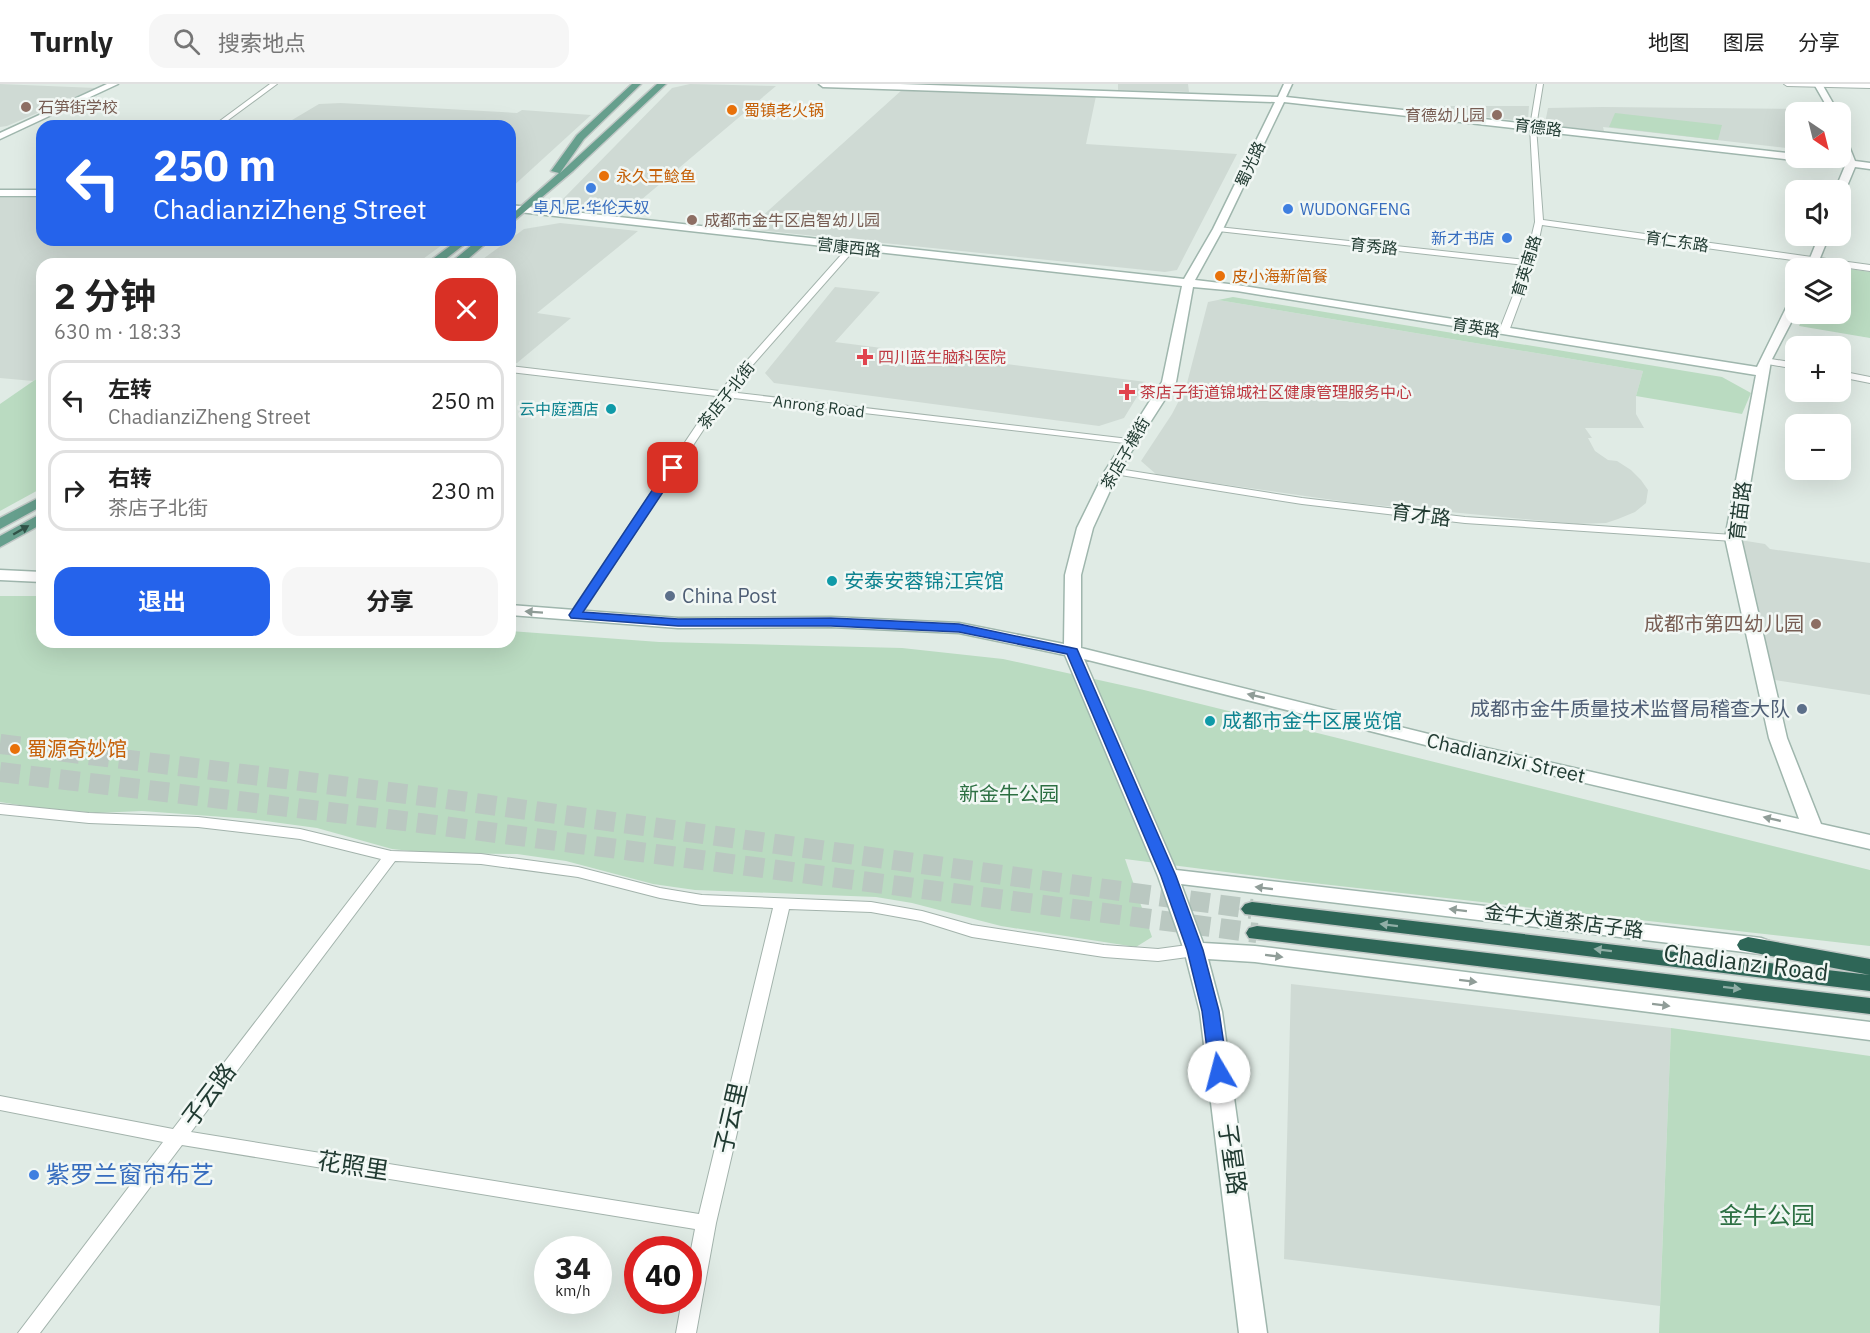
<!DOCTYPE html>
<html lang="zh">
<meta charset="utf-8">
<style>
:root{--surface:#fff;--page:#f6f6f6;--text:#222;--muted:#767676;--line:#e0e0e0;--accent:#2563eb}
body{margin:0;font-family:"IBM Plex Sans","Noto Sans SC",sans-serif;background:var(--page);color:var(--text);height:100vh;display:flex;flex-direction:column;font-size:22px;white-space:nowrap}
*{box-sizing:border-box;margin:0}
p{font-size:20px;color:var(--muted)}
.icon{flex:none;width:33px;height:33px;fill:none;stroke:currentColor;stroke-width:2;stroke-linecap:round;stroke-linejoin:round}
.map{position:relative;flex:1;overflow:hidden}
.sheet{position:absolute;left:36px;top:174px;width:480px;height:390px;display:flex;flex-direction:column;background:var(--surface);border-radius:18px;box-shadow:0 6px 24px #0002}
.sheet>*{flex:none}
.hud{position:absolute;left:36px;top:36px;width:480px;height:126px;border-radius:18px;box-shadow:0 6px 24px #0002;background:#2563eb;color:#fff;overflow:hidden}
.needle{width:39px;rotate:145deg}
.fabs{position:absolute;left:1785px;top:18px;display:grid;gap:12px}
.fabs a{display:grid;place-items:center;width:66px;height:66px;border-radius:12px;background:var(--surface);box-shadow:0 6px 24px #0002;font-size:30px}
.speed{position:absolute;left:534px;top:1152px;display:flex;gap:12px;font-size:30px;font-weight:700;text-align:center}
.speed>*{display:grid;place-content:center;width:78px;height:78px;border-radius:50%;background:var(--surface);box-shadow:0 6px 24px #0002;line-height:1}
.speed small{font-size:15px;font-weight:400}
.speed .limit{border:9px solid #d22;background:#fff;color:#111}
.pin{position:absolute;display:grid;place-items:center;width:51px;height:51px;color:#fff;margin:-26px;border-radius:12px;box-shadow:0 3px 9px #0006}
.me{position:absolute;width:66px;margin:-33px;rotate:352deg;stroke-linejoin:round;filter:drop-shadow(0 0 4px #0008)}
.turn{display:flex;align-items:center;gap:21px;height:126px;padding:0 18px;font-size:27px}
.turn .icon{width:78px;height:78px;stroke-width:2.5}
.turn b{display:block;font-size:42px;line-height:51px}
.round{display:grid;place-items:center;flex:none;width:63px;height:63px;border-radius:18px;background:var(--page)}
.head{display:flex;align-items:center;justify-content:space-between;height:102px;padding:0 18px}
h1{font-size:36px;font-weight:700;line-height:45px}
.action{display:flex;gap:12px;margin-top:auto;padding:12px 18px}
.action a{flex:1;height:69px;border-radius:18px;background:var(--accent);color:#fff;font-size:24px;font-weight:700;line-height:69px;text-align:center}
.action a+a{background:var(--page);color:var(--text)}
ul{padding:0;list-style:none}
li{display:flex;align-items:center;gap:18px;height:81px;margin:0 12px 9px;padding:0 6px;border:3px solid var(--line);border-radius:18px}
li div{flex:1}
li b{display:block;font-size:22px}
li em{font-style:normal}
header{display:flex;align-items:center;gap:36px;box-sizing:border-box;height:84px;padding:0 30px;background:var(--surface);border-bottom:2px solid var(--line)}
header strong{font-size:28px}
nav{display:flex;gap:33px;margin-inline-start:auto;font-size:21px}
.search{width:420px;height:54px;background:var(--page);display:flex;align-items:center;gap:15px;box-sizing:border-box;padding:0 21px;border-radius:18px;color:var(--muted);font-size:22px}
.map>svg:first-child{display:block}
</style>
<header>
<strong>Turnly</strong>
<div class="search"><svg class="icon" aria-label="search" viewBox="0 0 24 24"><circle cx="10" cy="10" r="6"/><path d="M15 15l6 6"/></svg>搜索地点</div>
<nav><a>地图</a><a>图层</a><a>分享</a></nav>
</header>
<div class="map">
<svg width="1870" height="1249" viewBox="0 0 1870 1249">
<rect width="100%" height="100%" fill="#e0ebe5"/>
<path fill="#cfdad4" d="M0 0 96 4 7 42 0 43Z
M690 0 776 2 622 132 578 128 560 118 672 4Z
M1118 0H1188L1189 8 1118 6Z
M903 5 1096 12 1086 60 1237 70 1177 186 1165 188 748 145Z
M341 19 517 29 522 26 591 31 510 105V42H282L319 20Z
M1443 22H1529L1528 36H1514L1426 27Z
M1602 23 1815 25 1816 28H1796L1795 65 1603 43 1604 47 1556 42 1545 39 1548 24Z
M0 114H42V156H449L416 180H42V291L33 297 0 294Z
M560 139 638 147 537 229 571 234 517 279H510V180H476L524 145Z
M835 203 880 208 835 258 1146 298 1124 334 1099 342 774 299 765 289Z
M1218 216 1643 287 1636 312V330L1644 344H1585L1592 354H1588L1595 367 1608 376 1617 377 1631 386 1641 396 1648 406 1646 419 1635 428 1618 435 1606 439 1577 440 1354 419 1157 391 1141 377 1172 330 1186 303 1208 218Z
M1740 456 1765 460 1770 465 1870 479V611L1775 596Z
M1291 900 1671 944 1660 1222 1284 1175Z"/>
<path fill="#badbc1" d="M1615 29 1722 41 1718 56 1609 43Z
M1849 185 1870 188V254L1799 242 1805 230H1840L1841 186Z
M1233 213 1722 293 1751 309 1742 330 1636 312 1643 287 1218 216Z
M42 291V404L0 427V320Z
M0 512H42V558H510V547L659 558 902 564 1003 575 1144 606 1870 786V862L1295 797 1125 775 1152 853 1136 863 1001 842 912 819 876 813 695 806 653 800 566 777 517 770 430 769 392 765 317 744 251 735 142 727 97 729 32 723 0 718Z
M1671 944 1870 972V1249H1659Z"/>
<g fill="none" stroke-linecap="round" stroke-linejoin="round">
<path stroke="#bac8c1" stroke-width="20" stroke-dasharray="20 10" stroke-linecap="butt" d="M0 660 439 714 1252 825
M0 688 420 739 1257 849"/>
<g stroke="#a3b3ac" stroke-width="2">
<path id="street" d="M270 0H277L220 42H213Z
M1537 0H1543L1536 43 1543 136 1870 181V187L1542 141 1534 179 1509 247 1504 250 1499 247 1525 181 1218 147 1214 145 1218 143 1526 176 1535 138 1530 43Z
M1784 0H1870V4L1787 2Z
M849 162 856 164 729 308 1129 355 1134 358 1133 360 725 313 579 534H571L569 531 716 312 510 288V282L720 307Z
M1765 274 1796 279V285L1762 279 1760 277Z
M1840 287 1870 293V299L1840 293Z
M1112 384 1302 414 1465 433 1733 451 1739 454 1733 457 1465 439 1302 420 1108 389V385Z
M0 720 89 729 198 733 300 745 391 767 481 770 578 783 660 804 702 811 871 818 922 827 972 841 1104 861 1158 865 1195 860 1201 862 1203 866 1201 870 1195 872 1158 877 1104 873 972 853 921 837 871 828 789 825 716 1139 696 1249H676L682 1216H688V1181L695 1145 182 1061 40 1249H18L163 1058 0 1026V1012L173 1045 381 775 300 755 198 743 89 739 0 730ZM395 777 481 780 578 793 660 814 702 821 773 824 699 1130 191 1048Z"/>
</g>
<g stroke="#9fb6ad" stroke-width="3">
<path id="secondary" d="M107 0H118L0 55V49Z
M819 0H900L1278 13 1284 0H1292L1286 13 1796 70V74L1845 76 1840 64V46L1843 47 1855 77 1870 79V85L1855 83 1845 107 1840 110V106H1835L1845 82 1284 18 1223 145 1195 196 1237 201 1757 283 1790 216 1796 213V229L1771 277 1741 454 1787 654 1821 740 1870 751V765L1473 673 1084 575 1176 786 1761 854 1769 857 1772 862 1769 867 1761 870 1181 800 1203 859 1255 862 1870 938V956L1255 878 1208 875 1222 928 1267 1249H1239L1200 928 1184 866 1158 792 1065 571 959 549 831 543 678 544 510 531V521L678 534 831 533 959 539 1064 560 1065 491 1077 444 1105 387 1162 298 1182 202 510 127V121L1184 195 1213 145 1275 18 823 3ZM1193 203 1237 207 1756 291 1725 454 1769 654 1799 735 1473 661 1081 564V491L1093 444 1119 387 1176 298Z
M1814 0H1822L1838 28H1830Z
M0 106H42V112H0Z
M1819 152H1829L1816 184H1806Z
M0 486 42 488V498L0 496Z"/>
</g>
<g stroke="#c1c8c6" stroke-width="3">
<path id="primary" d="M632 0H641L584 55 560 89 657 0H666L573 87 510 140V132L559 89 551 87 577 51Z
M458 156H470L439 180H426Z
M478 156H490L462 180H449Z
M42 412V422L0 445V434Z
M42 429V440L0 463V452Z"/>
</g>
<g stroke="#c1c8c6" stroke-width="3">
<path id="highway" d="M1252 818 1870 891V907L1245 830 1241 825 1245 820Z
M1257 842 1870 914V930L1249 854 1246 849 1249 844Z
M1748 853 1870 875V891L1740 866 1737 861 1740 856Z"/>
</g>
<use href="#street" fill="#fff" fill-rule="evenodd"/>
<use href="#secondary" fill="#fff" fill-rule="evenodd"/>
<use href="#primary" fill="#669f8d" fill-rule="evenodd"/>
<use href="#highway" fill="#2e6657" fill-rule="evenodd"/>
</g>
<defs><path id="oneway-solid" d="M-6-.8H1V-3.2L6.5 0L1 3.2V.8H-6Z" transform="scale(1.5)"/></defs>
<use fill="#325449" href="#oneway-solid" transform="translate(21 446) rotate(-30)"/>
<g fill="#909d98">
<use href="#oneway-solid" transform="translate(534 528) rotate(-176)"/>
<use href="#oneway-solid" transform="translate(1256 612) rotate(-167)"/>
<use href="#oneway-solid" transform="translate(1772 735) rotate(-167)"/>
<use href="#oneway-solid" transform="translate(1264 804) rotate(-173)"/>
<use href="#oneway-solid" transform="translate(1458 826) rotate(-173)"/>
<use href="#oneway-solid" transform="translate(1274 872) rotate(7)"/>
<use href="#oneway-solid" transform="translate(1468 897) rotate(7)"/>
<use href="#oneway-solid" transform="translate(1661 921) rotate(7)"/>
</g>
<g fill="#90aea6">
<use href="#oneway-solid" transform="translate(1389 841) rotate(-173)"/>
<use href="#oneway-solid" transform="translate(1603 866) rotate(-173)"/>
<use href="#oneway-solid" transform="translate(1732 904) rotate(7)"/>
</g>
<path fill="#2563eb" stroke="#184099" stroke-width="1.5" d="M673 380 679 384 583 528 678 535 831 534 959 540 1077 565 1176 792 1203 866 1219 927 1228 988 1226 993 1219 995 1213 993 1210 988 1202 927 1187 866 1161 792 1067 570 959 548 831 542H678L571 534 569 531 669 381Z"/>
<g fill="#8d6e63" stroke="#f1f7f4" stroke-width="2">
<circle cx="26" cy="23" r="6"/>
<circle cx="1497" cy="31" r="6"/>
<circle cx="692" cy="136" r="6"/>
<circle cx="1816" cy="540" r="6"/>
</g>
<g fill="#e8710a" stroke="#f1f7f4" stroke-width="2">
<circle cx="732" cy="26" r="6"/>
<circle cx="604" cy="92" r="6"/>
<circle cx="1220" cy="192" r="6"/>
<circle cx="15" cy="665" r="6"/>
</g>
<g fill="#3f7fe0" stroke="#f1f7f4" stroke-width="2">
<circle cx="591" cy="104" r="6"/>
<circle cx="1288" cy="125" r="6"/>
<circle cx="1507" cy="154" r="6"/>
<circle cx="34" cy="1091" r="6"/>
</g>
<g fill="#e0444e" stroke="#f1f7f4" stroke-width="2">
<path d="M862 264h6v6h6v6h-6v6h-6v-6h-6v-6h6z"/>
<path d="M1124 299h6v6h6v6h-6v6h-6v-6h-6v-6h6z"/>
</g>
<g fill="#0f9aa8" stroke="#f1f7f4" stroke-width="2">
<circle cx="611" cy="325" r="6"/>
<circle cx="832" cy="497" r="6"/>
<circle cx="1210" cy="637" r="6"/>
</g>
<g fill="#5c6f8a" stroke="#f1f7f4" stroke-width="2">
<circle cx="670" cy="512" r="6"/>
<circle cx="1802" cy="625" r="6"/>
</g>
<g text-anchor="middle" stroke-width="5" stroke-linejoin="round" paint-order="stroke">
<g font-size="16" fill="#785e54" stroke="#f1f7f4" text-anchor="start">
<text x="38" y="29">石笋街学校</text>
<text x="1485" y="37" text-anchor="end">育德幼儿园</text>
<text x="704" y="142">成都市金牛区启智幼儿园</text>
</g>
<g font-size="16" fill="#c56008" stroke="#f1f7f4" text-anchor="start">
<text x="744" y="32">蜀镇老火锅</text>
<text x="616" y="98">永久王鲶鱼</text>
<text x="1232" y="198">皮小海新简餐</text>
</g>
<g font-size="16" fill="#213b32" stroke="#f1f7f4">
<text transform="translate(1538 43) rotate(7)" y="6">育德路</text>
<text transform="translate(1250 80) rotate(-65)" y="6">蜀光路</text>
<text transform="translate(1677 157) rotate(8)" y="6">育仁东路</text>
<text transform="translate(1374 162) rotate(6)" y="6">育秀路</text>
<text transform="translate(849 163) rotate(6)" y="6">营康西路</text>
<text transform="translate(1526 182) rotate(-73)" y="6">育英南路</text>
<text transform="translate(1476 243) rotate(9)" y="6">育英路</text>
<text transform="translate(726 311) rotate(-52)" y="6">茶店子北街</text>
<text transform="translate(819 322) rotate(7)" y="6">Anrong Road</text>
<text transform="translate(1125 369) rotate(-60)" y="6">茶店子横街</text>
</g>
<g font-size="16" fill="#366cbe" stroke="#f1f7f4">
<text x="591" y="129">卓凡尼·华伦天奴</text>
<text x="1300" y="131" text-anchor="start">WUDONGFENG</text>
<text x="1495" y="160" text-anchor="end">新才书店</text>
</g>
<g font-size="16" fill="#be3a42" stroke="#f1f7f4" text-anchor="start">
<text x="878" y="279">四川蓝生脑科医院</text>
<text x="1140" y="314">茶店子街道锦城社区健康管理服务中心</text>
</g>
<g font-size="16" fill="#0d838f" stroke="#f1f7f4" text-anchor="end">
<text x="599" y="331">云中庭酒店</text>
</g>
<g font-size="20" fill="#213b32" stroke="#f1f7f4">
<text transform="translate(1740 427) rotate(-83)" y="7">育苗路</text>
<text transform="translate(1421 431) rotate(7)" y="7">育才路</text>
<text transform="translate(1506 674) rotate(13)" y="7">Chadianzixi Street</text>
<text transform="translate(1564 837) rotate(7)" y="7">金牛大道茶店子路</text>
</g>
<g font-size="20" fill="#0d838f" stroke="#f1f7f4" text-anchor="start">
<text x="844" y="504">安泰安蓉锦江宾馆</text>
<text x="1222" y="644">成都市金牛区展览馆</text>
</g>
<g font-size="20" fill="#4e5e75" stroke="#f1f7f4" text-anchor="start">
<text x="682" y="519">China Post</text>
<text x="1790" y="632" text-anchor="end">成都市金牛质量技术监督局稽查大队</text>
</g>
<g font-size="20" fill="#785e54" stroke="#f1f7f4" text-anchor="end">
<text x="1804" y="547">成都市第四幼儿园</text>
</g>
<g font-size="20" fill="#c56008" stroke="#f1f7f4" text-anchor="start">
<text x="27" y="672">蜀源奇妙馆</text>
</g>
<g font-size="20" fill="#2d7043" stroke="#f1f7f4">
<text x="1009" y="717">新金牛公园</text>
</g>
<g font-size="24" fill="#213b32" stroke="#f1f7f4">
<text transform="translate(1746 879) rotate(7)" y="8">Chadianzi Road</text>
<text transform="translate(209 1011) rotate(-53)" y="8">子云路</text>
<text transform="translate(731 1034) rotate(-77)" y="8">子云里</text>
<text transform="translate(1232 1075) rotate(82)" y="8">子星路</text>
<text transform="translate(353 1082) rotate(9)" y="8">花照里</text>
</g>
<g font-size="24" fill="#366cbe" stroke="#f1f7f4" text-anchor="start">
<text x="46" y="1099">紫罗兰窗帘布艺</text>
</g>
<g font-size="24" fill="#2d7043" stroke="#f1f7f4">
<text x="1767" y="1140">金牛公园</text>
</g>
</g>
</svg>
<div class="fabs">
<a><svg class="needle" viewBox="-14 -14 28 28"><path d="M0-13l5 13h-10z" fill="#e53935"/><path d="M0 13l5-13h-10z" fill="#767676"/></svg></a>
<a><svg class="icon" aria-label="sound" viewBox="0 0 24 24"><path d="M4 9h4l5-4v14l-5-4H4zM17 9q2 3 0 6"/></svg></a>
<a><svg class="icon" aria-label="layers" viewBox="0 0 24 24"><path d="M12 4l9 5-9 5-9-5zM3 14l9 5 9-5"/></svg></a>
<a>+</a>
<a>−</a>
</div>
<div class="speed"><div>34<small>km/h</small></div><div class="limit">40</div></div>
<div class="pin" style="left:673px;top:384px;background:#d93025"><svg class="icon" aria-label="arrive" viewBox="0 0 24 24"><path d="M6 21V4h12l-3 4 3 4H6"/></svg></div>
<svg class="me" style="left:1219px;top:988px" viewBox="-20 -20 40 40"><circle r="19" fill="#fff"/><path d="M0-13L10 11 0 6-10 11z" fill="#2563eb"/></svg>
<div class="hud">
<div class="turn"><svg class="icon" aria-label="left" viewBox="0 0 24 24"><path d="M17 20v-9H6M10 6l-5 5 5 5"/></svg><div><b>250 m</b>ChadianziZheng Street</div></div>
</div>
<section class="sheet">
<div class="head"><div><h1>2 分钟</h1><p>630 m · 18:33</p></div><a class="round" style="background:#d93025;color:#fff"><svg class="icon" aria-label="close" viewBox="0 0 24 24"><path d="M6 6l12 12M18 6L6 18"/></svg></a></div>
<ul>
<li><svg class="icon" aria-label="left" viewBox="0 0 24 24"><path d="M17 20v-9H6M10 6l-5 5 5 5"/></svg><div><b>左转</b><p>ChadianziZheng Street</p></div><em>250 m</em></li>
<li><svg class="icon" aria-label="right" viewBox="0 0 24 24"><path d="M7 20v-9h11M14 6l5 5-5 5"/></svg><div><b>右转</b><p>茶店子北街</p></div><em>230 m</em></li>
</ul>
<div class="action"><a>退出</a><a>分享</a></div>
</section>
</div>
